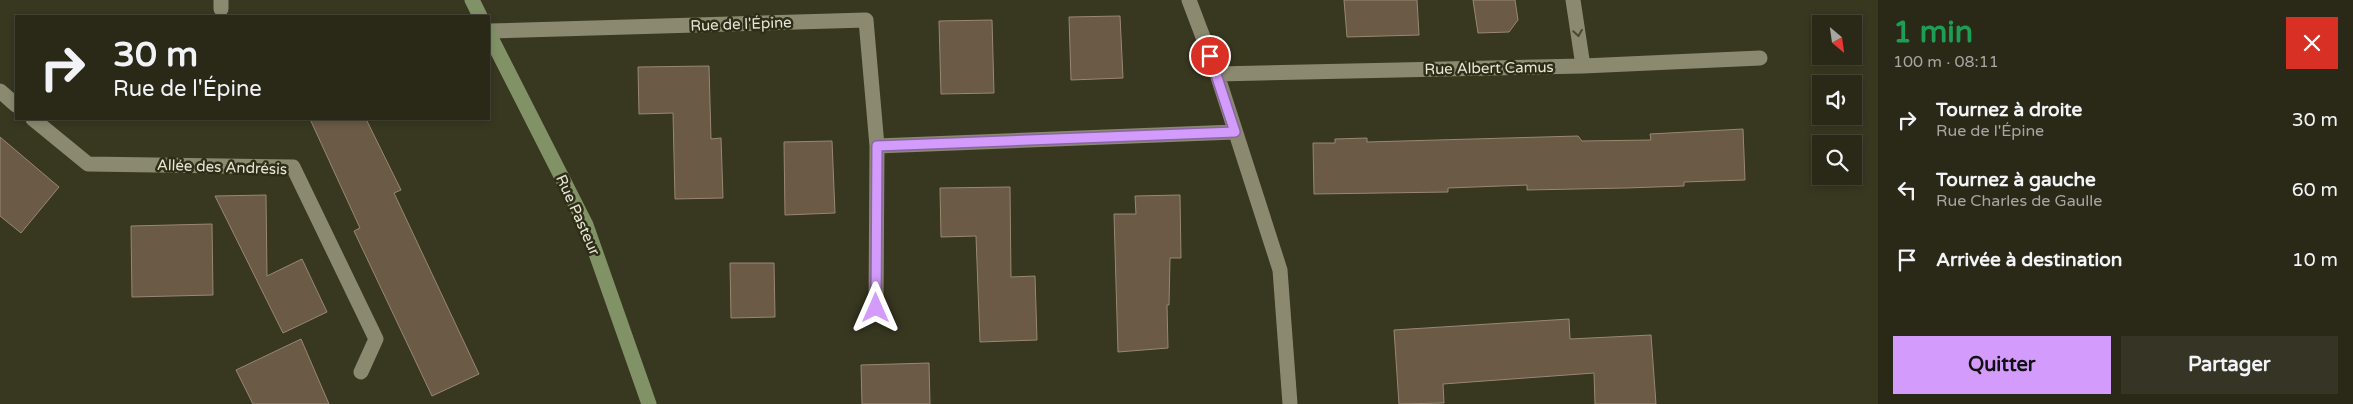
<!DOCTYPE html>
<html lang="fr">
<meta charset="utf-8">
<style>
:root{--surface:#2a2918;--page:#363525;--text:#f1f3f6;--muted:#a5a6a2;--line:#464537;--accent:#d39cfc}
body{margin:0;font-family:"Varela Round",sans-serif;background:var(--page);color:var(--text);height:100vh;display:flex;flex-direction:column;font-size:19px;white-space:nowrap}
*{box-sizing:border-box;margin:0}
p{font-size:16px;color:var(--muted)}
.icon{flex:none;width:28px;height:28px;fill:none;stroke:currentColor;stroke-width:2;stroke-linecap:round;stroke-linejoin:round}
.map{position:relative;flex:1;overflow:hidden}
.side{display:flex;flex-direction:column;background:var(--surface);width:475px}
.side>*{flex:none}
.guide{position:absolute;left:15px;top:15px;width:475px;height:105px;border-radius:0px;box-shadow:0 2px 8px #0003,0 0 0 1px var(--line);background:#2a2918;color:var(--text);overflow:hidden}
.needle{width:32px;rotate:151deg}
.fabs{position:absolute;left:1812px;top:15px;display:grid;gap:10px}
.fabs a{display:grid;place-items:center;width:50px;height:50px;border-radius:0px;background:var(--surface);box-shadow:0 2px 8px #0003,0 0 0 1px var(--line);font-size:25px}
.pin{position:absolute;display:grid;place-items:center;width:42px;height:42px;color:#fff;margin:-21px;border:2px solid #fff;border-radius:50%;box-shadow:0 1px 5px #0007}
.me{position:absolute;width:55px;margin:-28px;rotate:0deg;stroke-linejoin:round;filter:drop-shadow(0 0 4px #0008)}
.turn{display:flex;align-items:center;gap:18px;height:105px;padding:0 15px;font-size:22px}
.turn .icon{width:65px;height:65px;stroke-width:2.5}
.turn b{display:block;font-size:35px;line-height:42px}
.round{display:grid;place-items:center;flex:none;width:52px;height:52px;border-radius:0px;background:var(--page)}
.head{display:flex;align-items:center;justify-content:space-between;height:85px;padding:0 15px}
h1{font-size:30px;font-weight:700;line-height:38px;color:#1e9e55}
.action{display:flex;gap:10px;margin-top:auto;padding:10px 15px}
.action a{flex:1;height:58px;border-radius:0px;background:var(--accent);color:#111;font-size:20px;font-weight:700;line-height:58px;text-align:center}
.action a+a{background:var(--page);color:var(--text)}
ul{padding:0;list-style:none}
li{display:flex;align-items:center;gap:15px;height:70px;padding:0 15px}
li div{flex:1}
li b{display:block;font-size:19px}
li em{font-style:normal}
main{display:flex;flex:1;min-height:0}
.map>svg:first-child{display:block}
</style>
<main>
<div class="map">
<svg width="1878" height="404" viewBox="0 0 1878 404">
<rect width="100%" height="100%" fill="#383720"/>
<path fill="#6a5a46" stroke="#998872" d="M1344 0H1417L1419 35 1347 37Z
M1473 0H1515L1518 20 1509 32 1478 33Z
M1120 16 1123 78 1071 80 1069 17Z
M992 20 994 93 941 94 939 21Z
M709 66 711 139 721 138 723 198 675 199 673 113 639 114 638 67Z
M310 119H366L401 190 394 193 479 374 432 396 354 231 360 228Z
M1743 129 1745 180 1684 182V186L1626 188 1527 190V185L1448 188V192L1314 194 1313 143H1335V139L1367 138V142L1578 136 1582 141 1651 140 1650 134Z
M0 137 59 187 21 233 0 216Z
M832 141 835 213 785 215 784 142Z
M1010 187 1011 277 1035 276 1037 340 980 342 976 236 941 237 940 188Z
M266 195 267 276 302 259 327 312 283 333 215 196Z
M1180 195 1181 258H1170L1169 305H1167L1168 348 1118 352 1114 214H1136L1135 196Z
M212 224 213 295 132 297 131 226Z
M730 263H774L775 317 731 318Z
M1569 319 1570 339 1651 335 1656 404H1595L1594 373 1443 384 1444 403 1399 404 1394 330Z
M301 339 329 404H253L236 370Z
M929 363 930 404H862L861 365Z"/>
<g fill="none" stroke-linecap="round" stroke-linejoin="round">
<path stroke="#8b8a70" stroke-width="15" d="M221 0V9
M1189 0 1217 74 1280 270 1290 404
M1573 0 1583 66
M489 31 866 20 877 146 1235 132
M1217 74 1583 66 1760 58
M0 91 16 105
M33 119 88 164 293 167 376 339 361 372
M876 308 877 146"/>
<path stroke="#819266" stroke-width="15" d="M472 0 480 16
M489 34 586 225 649 404"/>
</g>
<defs><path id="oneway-chevron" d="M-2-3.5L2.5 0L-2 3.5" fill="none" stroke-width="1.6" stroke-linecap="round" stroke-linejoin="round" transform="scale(1.25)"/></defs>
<use stroke="#4a4931" href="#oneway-chevron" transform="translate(1578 33) rotate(81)"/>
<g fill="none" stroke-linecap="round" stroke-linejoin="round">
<g stroke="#8965a4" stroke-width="12">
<path id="route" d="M876 308 877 146 1235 132 1210 56"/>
</g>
<use href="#route" stroke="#d39cfc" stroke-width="9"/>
</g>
<g text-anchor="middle" stroke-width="5" stroke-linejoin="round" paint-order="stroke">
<g font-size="15" fill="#e6e6d8" stroke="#2e2d16">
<text transform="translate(741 24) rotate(-2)" y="5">Rue de l'Épine</text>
<text transform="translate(1489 68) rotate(-1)" y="5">Rue Albert Camus</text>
<text transform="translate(222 167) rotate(2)" y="5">Allée des Andrésis</text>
<text transform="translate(578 215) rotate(66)" y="5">Rue Pasteur</text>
</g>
</g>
</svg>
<div class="fabs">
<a><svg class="needle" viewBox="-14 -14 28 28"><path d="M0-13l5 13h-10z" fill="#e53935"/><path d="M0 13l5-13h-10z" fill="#a5a6a2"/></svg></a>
<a><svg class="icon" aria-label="sound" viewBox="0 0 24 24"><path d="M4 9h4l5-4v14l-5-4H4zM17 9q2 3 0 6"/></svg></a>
<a><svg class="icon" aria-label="search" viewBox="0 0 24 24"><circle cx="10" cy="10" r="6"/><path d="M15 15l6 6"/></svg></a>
</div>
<div class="pin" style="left:1210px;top:56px;background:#d93025"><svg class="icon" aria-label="arrive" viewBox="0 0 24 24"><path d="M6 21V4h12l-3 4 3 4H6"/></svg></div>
<svg class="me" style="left:876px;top:308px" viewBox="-20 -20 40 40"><path d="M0-17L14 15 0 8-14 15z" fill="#d39cfc" stroke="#fff" stroke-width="4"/></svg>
<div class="guide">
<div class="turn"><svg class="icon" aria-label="right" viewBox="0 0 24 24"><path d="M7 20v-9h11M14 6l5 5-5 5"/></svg><div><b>30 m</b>Rue de l'Épine</div></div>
</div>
</div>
<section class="side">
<div class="head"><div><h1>1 min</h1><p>100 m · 08:11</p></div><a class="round" style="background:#d93025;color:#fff"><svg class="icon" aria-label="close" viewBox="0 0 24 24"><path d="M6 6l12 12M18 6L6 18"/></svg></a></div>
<ul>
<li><svg class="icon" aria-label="right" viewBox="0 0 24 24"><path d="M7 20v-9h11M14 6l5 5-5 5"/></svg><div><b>Tournez à droite</b><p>Rue de l'Épine</p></div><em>30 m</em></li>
<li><svg class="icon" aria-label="left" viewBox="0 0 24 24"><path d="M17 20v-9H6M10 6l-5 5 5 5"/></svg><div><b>Tournez à gauche</b><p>Rue Charles de Gaulle</p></div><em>60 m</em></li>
<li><svg class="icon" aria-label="arrive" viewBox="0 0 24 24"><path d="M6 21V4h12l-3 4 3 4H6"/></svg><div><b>Arrivée à destination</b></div><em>10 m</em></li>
</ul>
<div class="action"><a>Quitter</a><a>Partager</a></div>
</section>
</main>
